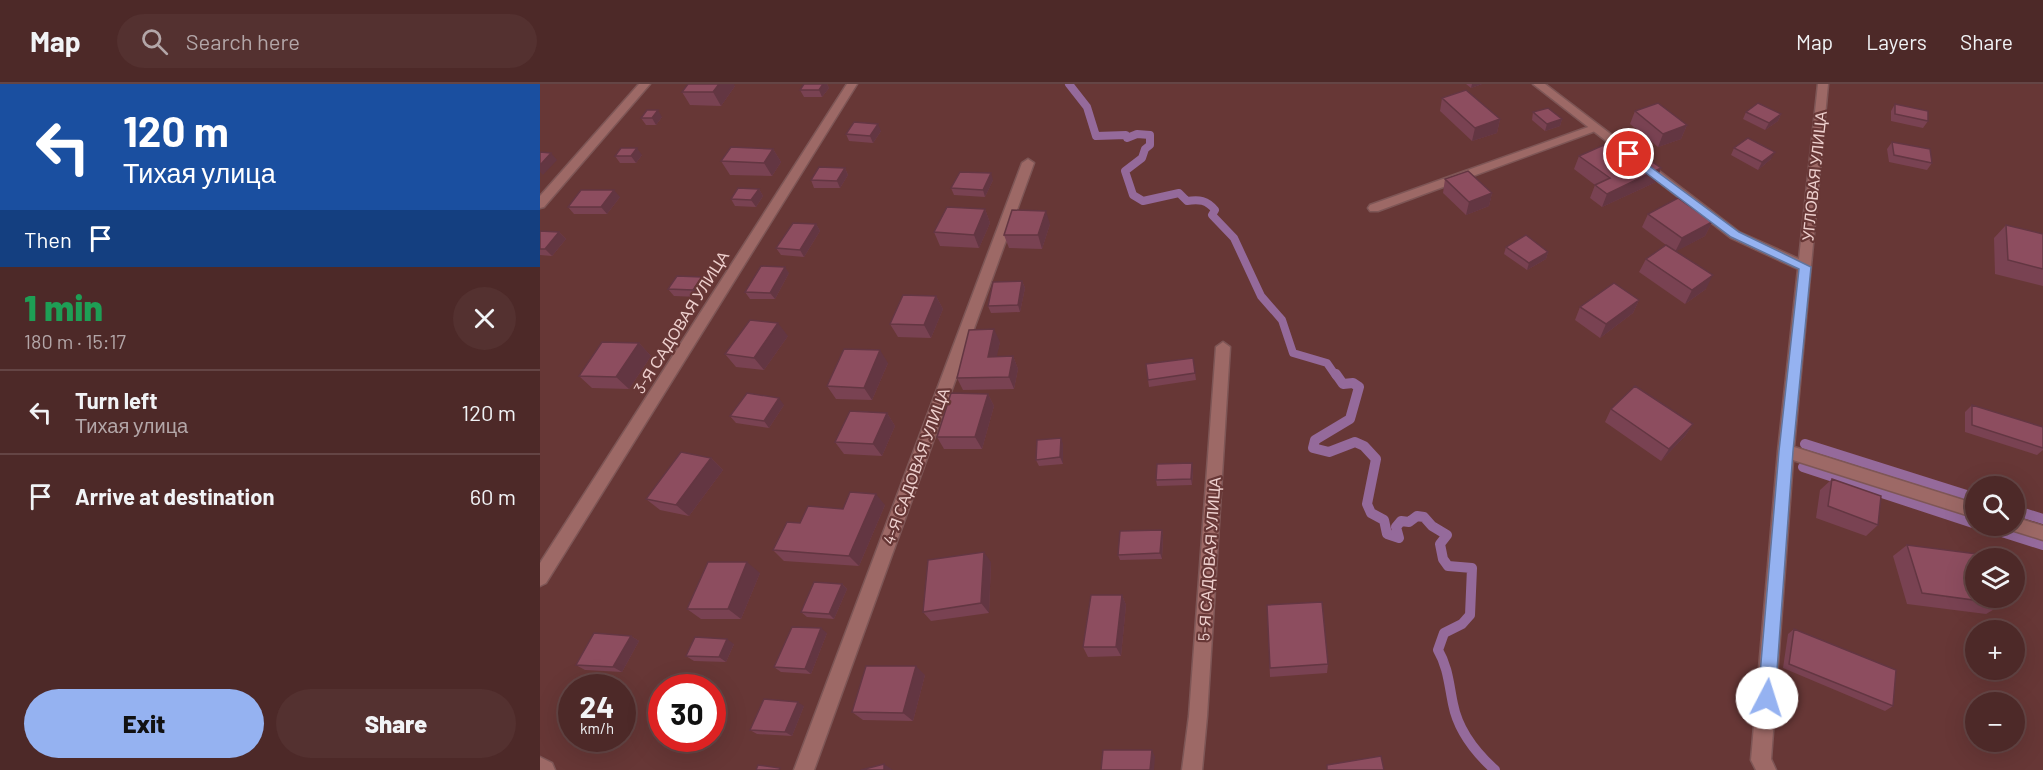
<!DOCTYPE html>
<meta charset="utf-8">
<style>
:root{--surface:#4d2928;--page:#543130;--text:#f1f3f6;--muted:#b3a6a8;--line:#644545;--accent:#95b2f1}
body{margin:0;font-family:Barlow,sans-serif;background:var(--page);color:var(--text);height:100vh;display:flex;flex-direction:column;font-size:22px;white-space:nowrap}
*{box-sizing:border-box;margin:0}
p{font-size:20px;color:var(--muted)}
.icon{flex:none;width:33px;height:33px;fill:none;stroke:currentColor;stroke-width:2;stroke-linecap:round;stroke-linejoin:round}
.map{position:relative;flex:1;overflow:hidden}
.details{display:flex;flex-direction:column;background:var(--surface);width:540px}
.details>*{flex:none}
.banner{background:#1a4fa0;color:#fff;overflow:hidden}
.fabs{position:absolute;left:1425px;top:392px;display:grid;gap:12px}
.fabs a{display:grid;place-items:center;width:60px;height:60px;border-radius:50%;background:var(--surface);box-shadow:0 6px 24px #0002,0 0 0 2px var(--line);font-size:30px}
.speed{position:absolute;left:18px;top:590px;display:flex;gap:12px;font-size:30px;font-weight:700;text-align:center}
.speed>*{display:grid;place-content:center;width:78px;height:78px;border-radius:50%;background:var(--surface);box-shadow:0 6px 24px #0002,0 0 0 2px var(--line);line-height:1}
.speed small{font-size:15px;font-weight:400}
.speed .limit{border:9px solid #d22;background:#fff;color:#111}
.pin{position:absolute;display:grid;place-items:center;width:51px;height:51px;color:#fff;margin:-26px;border:3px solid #fff;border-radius:50%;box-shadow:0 2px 6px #0007}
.me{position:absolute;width:66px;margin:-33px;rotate:5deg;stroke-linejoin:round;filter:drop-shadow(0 0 4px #0008)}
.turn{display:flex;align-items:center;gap:21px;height:126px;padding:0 24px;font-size:27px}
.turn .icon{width:78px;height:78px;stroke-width:2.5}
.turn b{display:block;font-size:42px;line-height:51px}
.then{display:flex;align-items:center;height:57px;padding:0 24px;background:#0003;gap:12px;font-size:22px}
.round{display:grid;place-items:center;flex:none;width:63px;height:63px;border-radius:32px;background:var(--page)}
.headline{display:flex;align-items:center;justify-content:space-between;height:102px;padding:0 24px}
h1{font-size:36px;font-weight:800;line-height:45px;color:#1e9e55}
.cta{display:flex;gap:12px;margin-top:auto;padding:12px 24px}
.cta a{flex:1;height:69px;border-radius:36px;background:var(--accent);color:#111;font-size:24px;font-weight:800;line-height:69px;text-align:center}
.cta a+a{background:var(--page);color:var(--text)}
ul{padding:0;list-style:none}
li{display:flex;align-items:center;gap:18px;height:84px;padding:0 24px;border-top:2px solid var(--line)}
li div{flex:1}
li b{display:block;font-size:22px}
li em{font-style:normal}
header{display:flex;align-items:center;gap:36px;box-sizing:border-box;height:84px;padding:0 30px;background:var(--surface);border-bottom:2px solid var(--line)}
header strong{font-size:28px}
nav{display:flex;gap:33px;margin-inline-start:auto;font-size:21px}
.search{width:420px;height:54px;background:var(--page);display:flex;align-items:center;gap:15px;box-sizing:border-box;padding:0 21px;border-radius:33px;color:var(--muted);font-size:22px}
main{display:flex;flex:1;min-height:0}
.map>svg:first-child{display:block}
</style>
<header>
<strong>Map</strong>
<div class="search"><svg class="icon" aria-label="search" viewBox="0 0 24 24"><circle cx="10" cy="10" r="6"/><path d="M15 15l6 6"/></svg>Search here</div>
<nav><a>Map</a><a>Layers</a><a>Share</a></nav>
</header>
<main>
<section class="details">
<div class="banner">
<div class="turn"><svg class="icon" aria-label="left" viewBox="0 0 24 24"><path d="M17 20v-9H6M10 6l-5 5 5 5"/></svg><div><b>120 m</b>Тихая улица</div></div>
<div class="then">Then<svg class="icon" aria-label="arrive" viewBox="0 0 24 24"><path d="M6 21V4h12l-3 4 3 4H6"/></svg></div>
</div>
<div class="headline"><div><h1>1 min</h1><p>180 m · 15:17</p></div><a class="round"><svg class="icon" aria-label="close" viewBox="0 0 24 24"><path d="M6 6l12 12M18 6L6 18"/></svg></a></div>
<ul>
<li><svg class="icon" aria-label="left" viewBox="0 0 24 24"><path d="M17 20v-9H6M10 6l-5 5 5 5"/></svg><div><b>Turn left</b><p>Тихая улица</p></div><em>120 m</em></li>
<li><svg class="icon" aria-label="arrive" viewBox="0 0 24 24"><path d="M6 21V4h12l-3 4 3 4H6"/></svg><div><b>Arrive at destination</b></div><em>60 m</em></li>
</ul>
<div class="cta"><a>Exit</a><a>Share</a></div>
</section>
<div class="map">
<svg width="1503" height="686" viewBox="0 0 1503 686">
<rect width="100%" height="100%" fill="#673736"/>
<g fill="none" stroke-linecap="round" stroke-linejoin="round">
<path stroke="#956a9b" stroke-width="8" d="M529 0 547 23 556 52 586 51 587 54 597 50 610 51V61L605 65 602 74 585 87 593 111 603 117 639 109 647 117C659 115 667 116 675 126L672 131 694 154 721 212 742 236 753 269 787 279 796 292"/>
<path stroke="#956a9b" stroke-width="10" d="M796 290 803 300 813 299 819 303 810 335 775 356 773 364 789 368 815 358 824 362 836 375 827 420 831 429 844 436 847 450 859 454 856 443 861 437 869 438 877 432 884 433 892 442 907 451 900 460 903 475 908 482 932 484 930 531 922 540 904 549 898 566C908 583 909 601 913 620 918 646 935 668 955 686
M1265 360 1436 414
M1263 383 1436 440
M1474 426 1503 435
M1440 441 1503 461"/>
<g stroke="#7e5656" stroke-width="3">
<path id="lane" d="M1054 41 1060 44 1058 46 838 127H830L828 124 830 121Z"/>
</g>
<g stroke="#7e5656" stroke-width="3">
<path id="street" d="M99 0H110L4 123 0 124V112Z
M307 0H317L6 499 0 502V479Z
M993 0H1005L1199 148 1259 175 1278 0H1288L1254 363 1436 420V434L1253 376 1231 675 1236 686H1216L1211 676 1238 367 1258 185 1191 154Z
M488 75 494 79 274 686H254L482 79Z
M683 258 690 263 667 632 662 686H642L649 632 676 263Z
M1474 433 1503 442V456L1468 445 1466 441H1474Z
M0 673 12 679 15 686H0Z"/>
</g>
<use href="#lane" fill="#9d6966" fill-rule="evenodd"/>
<use href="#street" fill="#9d6966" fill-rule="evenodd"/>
</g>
<path fill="#794252" d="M264 0H287L289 4 282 13H264L260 6Z
M926 0H942L931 4Z
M195 2 181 22 150 21 142 8Z
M902 14 960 35 957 49 932 57 900 27Z
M1355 20 1388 37 1383 44 1351 37V27Z
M1095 27 1147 41 1141 55 1118 63 1090 40Z
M993 28 1022 35 1020 42 1005 47 992 36Z
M1206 28 1241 30 1238 37 1225 46 1203 35Z
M122 33 116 41H106L101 34Z
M341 47 333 59 309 57 306 50Z
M1352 58 1392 79 1387 86 1349 78 1347 65Z
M1194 64 1231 75 1218 86 1191 71Z
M233 65 241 78 232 92 190 91 181 77Z
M102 71 96 79H80L75 72Z
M1039 72 1096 81 1121 84 1116 98 1062 123 1050 114 1055 101 1034 85Z
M305 84 308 91 300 104H274L271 96Z
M905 95 952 109 949 122 926 131 903 109Z
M453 96 445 113 414 111 411 104Z
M219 105 223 112 216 123 195 122 191 115Z
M80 113 67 130H34L28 123Z
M445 125 450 139 439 164 400 162 394 148Z
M1108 130 1172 138 1165 152 1136 167 1166 205 1145 220 1099 188 1106 175 1126 161 1102 143Z
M276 140 280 147 264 173 241 171 236 164Z
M510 140 502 165 469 164 464 151Z
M1466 141 1503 150V202L1455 190 1454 154Z
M0 147 19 148 26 155 12 172 0 171Z
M966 163 1008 168 1006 175 987 186 964 170Z
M249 189 235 215H210L205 208Z
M482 197 485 204 480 228 451 229 448 222Z
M167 200 158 213 134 212 128 205Z
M396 212 403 225 391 254 358 253 350 240Z
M1099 216 1093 229 1060 254 1035 236 1040 223Z
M248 252 224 286 196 283 185 270Z
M460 258 456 273 473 272 478 285 474 305 423 306 417 294Z
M99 259 111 272 89 305 52 304 39 292Z
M653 274 656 296 609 303 608 296Z
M348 279 332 316 296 315 287 302Z
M448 310 454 322 442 365H404L397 353Z
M244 321 229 344 196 339 190 332Z
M1432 321 1503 343V366L1497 371 1425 348V328Z
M1071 325 1153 340 1145 352 1121 377 1065 338Z
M347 329 355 342 342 372 304 370 295 358Z
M523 360V380L499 382 496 376Z
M171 374 183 386 149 432 120 426 106 415Z
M653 385 652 401 617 402 616 396Z
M1292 395 1338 441 1326 452 1276 434 1280 406Z
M345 421 319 482 244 477 233 466 260 439 303 425Z
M622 446 623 451 622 475 580 476 578 471Z
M1367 461 1463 520 1446 530 1367 520 1353 472Z
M451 478 449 529 391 537 383 528Z
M220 489 201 535H161L147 525Z
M302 500 307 505 294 535 267 533 261 528Z
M582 511 586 521 581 572 548 573 543 563Z
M727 521 788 580 787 589 730 593Z
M1254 545 1353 622 1345 627 1243 584 1248 550Z
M287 549 271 590 241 588 234 583Z
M91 552 99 557 82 588 45 586 36 581Z
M194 560 186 578 154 577 146 572Z
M385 591 373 637 323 636 312 628Z
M264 622 252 652 217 650 210 646Z"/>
<path fill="#633642" d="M179 0H194L195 2 181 22 173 8Z
M283 0H287L289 4 282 13 279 6Z
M932 0H942L931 4Z
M118 26 122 33 116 41 112 34Z
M1241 30 1238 37 1225 46 1229 39Z
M960 35 957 49 932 57 935 44Z
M1022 35 1020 42 1005 47 1007 40Z
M338 40 341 47 333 59 330 52Z
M1147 41 1141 55 1118 63 1123 50Z
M97 64 102 71 96 79 91 72Z
M233 65 241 78 232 92 224 79Z
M1235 68 1231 75 1218 86 1222 78Z
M11 69 17 76 3 91 0 88V81Z
M305 84 308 91 300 104 297 97Z
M1121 84 1116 98 1062 123 1067 110Z
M451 89 453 96 445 113 443 106Z
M219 105 223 112 216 123 211 116Z
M74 106 80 113 67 130 61 123Z
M952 109 949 122 926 131 929 118Z
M445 125 450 139 439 164 434 151Z
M506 127 510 140 502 165 498 151Z
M1172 138 1165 152 1135 168 1142 154Z
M276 140 280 147 264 173 260 166Z
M19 148 26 155 12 172 5 165Z
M1008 168 1006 175 987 186 989 179Z
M245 183 249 189 235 215 230 209Z
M1173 191 1166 205 1145 220 1152 206Z
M162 193 167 200 158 213 153 206Z
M482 197 485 204 480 228 478 221Z
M396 212 403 225 391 254 384 241Z
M1099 216 1093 229 1060 254 1066 240Z
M238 239 248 252 224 286 214 274Z
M454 245 460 258 454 286 448 273Z
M99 259 111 272 89 305 76 293Z
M340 266 348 279 332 316 324 304Z
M473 272 478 285 474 305 469 293Z
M448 310 454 322 442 365 435 353Z
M239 314 244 321 229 344 224 337Z
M347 329 355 342 342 372 333 360Z
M1153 340 1145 352 1121 377 1129 365Z
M521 354 523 360V380L520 373Z
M171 374 183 386 149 432 136 421Z
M652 379 653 385 652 401 651 395Z
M336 410 345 421 319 482 309 472Z
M622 446 623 451 622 475 620 469Z
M444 468 451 478 449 529 441 519Z
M207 478 220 489 201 535 188 525Z
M302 500 307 505 294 535 289 530Z
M582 511 586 521 581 572 576 563Z
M281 544 287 549 271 590 265 585Z
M91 552 99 557 82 588 73 583Z
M187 555 194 560 186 578 179 573Z
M376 582 385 591 373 637 363 629Z
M258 618 264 622 252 652 245 648Z
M612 666 615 673 614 686H610Z
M344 680 353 686H344Z"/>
<path fill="#8d4d5f" stroke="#633642" stroke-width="1.5" d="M148 0H179L173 8H142Z
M264 0H283L279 6H260Z
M926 6 960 35 935 44 902 14Z
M1118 19 1147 41 1123 50 1095 27Z
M1218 19 1241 30 1229 39 1206 28Z
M1355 20 1388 27V37L1355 30Z
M1008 24 1022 35 1007 40 993 28Z
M107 26H118L112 34H101Z
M314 38 338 40 330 52 306 50Z
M1208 54 1235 68 1222 78 1194 64Z
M1352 58 1390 65 1392 79 1354 71Z
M1066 60 1096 81 1108 75 1121 84 1067 110 1055 101 1070 94 1039 72Z
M191 63 233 65 224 79 181 77Z
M81 64H97L91 72H75Z
M0 68 11 69 0 81Z
M279 83 305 84 297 97 271 96Z
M928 87 952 109 929 118 905 95Z
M420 88 451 89 443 106 411 104Z
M198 104 219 105 211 116 191 115Z
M41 106H74L61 123H28Z
M1138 114 1172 138 1142 154 1108 130Z
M407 123 445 125 434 151 394 148Z
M472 126 506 127 498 151H464Z
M253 139 276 140 260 166 236 164Z
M1466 141 1503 150V185L1468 176Z
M0 147 19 148 5 165H0Z
M986 151 1008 168 989 179 966 163Z
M1126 161 1173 191 1152 206 1106 175Z
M221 182 245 183 230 209 205 208Z
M137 192 162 193 153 206 128 205Z
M482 197 478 221 448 222 453 198Z
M1074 199 1099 216 1066 240 1040 223Z
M363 211 396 212 384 241 350 240Z
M210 236 238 239 214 274 185 270Z
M454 245 448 273 473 272 469 293 417 294 429 246Z
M62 258 99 259 76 293 39 292Z
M304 265 340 266 324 304 287 302Z
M653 274 655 289 608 296 606 280Z
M1095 302 1153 340 1129 365 1071 325Z
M207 309 239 314 224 337 190 332Z
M411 309 448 310 435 353H397Z
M1432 321 1503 343V364L1432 341Z
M310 327 347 329 333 360 295 358Z
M521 354 520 373 496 376 497 356Z
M141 368 171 374 136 421 106 415Z
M652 379 651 395 616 396 617 380Z
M1292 395 1341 412 1338 441 1288 422Z
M310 408 336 410 309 472 233 466 247 438 260 439 268 422 303 425Z
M622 446 620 469 578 471 580 447Z
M1367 461 1445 471 1446 474H1436V513H1460L1463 520 1382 509Z
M444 468 441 519 383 528 388 476Z
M168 478H207L188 525H147Z
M274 498 302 500 289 530 261 528Z
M551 511H582L576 563H543Z
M782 518 788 580 730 584 727 521Z
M252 543 281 544 265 585 234 583Z
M1254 545 1356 586 1353 622 1249 580Z
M54 549 91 552 73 583 36 581Z
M155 553 187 555 179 573 146 572Z
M326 582H376L363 629 312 628Z
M224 615 258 618 245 648 210 646Z
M563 666H612L610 686H561Z
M841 672 844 686H787V681Z
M344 680V686H321Z
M218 681 240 684 239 686H216Z"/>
<path fill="#95b2f1" stroke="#61749d" stroke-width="1.5" d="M1089 67 1199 148 1271 183 1253 367 1235 614 1233 619 1227 622 1221 619 1218 614 1239 367 1259 185 1191 153 1085 73 1084 70Z"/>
<g text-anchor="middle" stroke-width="4.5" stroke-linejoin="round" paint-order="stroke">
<g font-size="16" fill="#eed0ce" stroke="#673736">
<text transform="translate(1274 92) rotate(-84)" y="6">УГЛОВАЯ УЛИЦА</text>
<text transform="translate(141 238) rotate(-58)" y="6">3-Я САДОВАЯ УЛИЦА</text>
<text transform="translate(376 382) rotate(-70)" y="6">4-Я САДОВАЯ УЛИЦА</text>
<text transform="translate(669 475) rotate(-86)" y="6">5-Я САДОВАЯ УЛИЦА</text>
</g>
</g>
</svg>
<div class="fabs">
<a><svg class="icon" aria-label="search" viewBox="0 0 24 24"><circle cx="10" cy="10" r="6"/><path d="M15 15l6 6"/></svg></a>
<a><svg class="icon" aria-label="layers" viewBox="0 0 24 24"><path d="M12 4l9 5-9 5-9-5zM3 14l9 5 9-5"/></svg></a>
<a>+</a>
<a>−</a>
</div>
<div class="speed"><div>24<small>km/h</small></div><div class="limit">30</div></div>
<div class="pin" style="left:1089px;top:70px;background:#d93025"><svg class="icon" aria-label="arrive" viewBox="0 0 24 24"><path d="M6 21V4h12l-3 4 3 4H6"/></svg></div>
<svg class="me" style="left:1227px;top:614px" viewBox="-20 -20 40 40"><circle r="19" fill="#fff"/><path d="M0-13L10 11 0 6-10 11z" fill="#95b2f1"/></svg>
</div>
</main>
